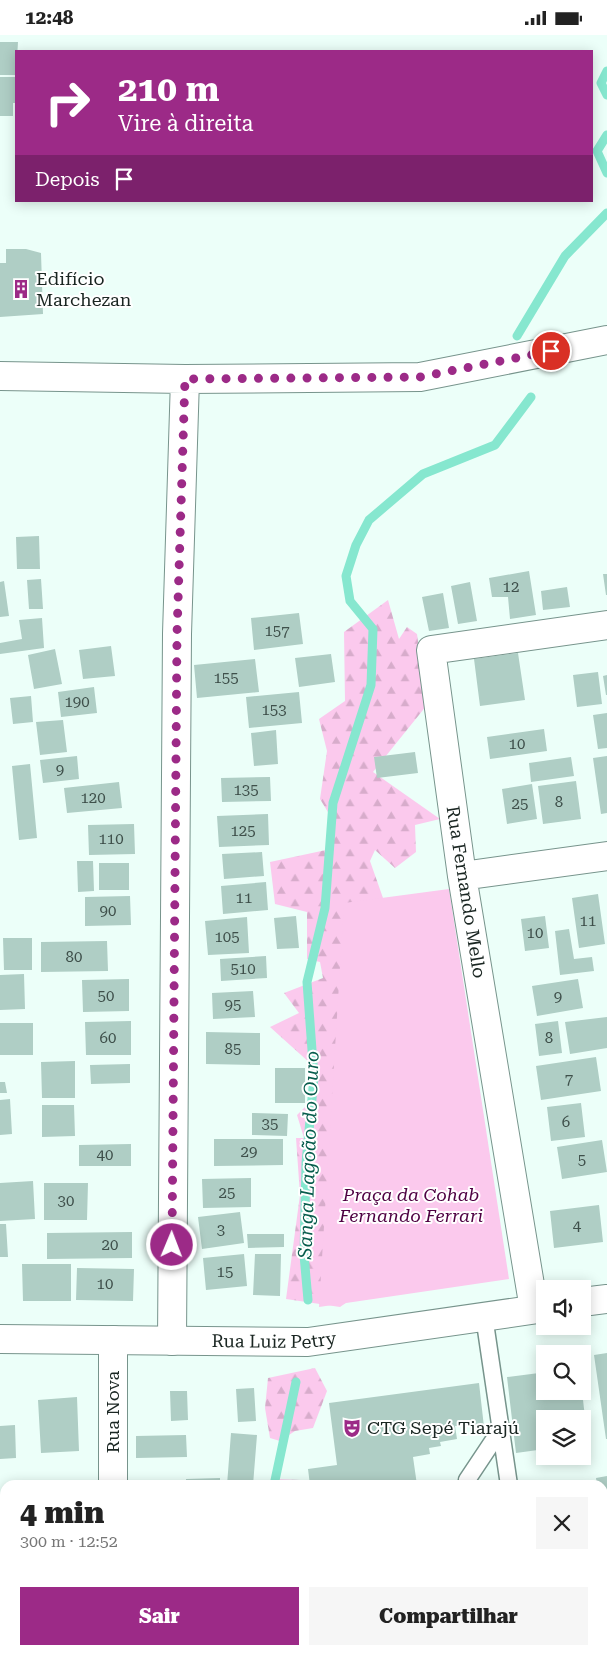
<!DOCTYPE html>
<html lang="pt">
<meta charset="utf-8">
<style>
:root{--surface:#fff;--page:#f6f6f6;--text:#222;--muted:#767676;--accent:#9c2a87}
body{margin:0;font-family:"Roboto Serif",serif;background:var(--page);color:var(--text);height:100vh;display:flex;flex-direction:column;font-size:19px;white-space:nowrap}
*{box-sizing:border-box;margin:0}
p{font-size:16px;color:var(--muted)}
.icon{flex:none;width:28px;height:28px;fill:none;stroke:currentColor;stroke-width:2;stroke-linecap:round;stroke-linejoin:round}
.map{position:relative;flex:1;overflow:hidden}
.side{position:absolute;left:0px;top:1445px;width:608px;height:175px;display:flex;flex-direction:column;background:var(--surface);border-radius:15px 15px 0 0;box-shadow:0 2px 12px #0003}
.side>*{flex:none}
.hud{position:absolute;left:15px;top:15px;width:578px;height:152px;border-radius:0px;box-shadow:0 2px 12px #0003;background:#9c2a87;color:#fff;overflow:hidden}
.tools{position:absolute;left:536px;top:1245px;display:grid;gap:10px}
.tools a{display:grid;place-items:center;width:55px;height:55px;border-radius:0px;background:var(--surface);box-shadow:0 2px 12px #0003;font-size:25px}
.pin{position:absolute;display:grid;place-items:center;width:42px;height:42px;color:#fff;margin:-21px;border:2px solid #fff;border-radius:50%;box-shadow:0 1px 5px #0007}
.me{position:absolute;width:55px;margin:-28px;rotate:1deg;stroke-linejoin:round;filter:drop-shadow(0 0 4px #0008)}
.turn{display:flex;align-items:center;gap:18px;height:105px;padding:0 20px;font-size:22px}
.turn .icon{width:65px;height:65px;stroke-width:2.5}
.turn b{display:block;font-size:35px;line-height:42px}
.then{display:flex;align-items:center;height:48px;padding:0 20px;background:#0003;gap:10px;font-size:19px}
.round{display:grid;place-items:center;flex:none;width:52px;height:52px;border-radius:0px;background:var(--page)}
.headline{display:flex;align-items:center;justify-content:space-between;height:85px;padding:0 20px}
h1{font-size:30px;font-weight:800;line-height:38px}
.primary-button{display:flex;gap:10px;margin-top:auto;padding:10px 20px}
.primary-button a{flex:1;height:58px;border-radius:0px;background:var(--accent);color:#fff;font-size:20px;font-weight:800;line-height:58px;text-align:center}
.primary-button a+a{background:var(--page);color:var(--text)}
.status{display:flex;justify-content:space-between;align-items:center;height:35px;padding:0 25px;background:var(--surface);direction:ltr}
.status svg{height:14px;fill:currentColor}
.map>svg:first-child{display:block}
</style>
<div class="status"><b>12:48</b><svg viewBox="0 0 49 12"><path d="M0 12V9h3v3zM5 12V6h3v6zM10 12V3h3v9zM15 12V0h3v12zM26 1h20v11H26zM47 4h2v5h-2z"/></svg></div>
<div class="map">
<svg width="607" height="1620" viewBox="0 0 607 1620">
<defs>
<pattern id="forest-firs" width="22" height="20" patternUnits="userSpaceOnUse" patternTransform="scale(1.25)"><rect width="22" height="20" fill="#fbc9ed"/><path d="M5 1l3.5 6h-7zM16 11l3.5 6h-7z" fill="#d7accb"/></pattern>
</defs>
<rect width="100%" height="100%" fill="#ecfff9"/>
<path fill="url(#forest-firs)" d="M388 565 399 604 407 592 417 599 427 670 373 737 440 784 415 790 416 817 395 833 375 815 370 826 383 863 359 1259 340 1272 286 1264 300 1160 296 1103H304L297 1080 312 1065 311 1029 270 992 299 978 284 958 323 943 320 927 307 924V877L275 869 270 827 326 815 334 787 320 764 327 716 319 684 345 666 344 597Z
M315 1333 327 1356 313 1393 295 1396 280 1406 270 1403 265 1373 268 1343Z
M272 1444 301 1445 302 1450H265Z"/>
<path fill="#fbc9ed" d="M449 854 509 1244 319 1272 344 868Z"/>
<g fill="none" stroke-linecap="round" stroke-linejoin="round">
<path stroke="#86e7cf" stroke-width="9" d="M607 36 601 48 607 60
M607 100 597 116 607 138
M517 301 565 221 607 178
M308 1265 304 1220 306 1128 314 1042 307 947 325 873 333 768 371 650 373 594 350 566 346 541 356 510 369 485 423 439 495 410 531 362
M274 1450 296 1347
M166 1615 168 1620"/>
</g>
<path fill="#afcec5" d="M0 7H18L16 40H0Z
M0 42H16V68H13V81H0Z
M6 214H26L41 218 43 279 0 282V228H6Z
M39 501 40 534H17L16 502Z
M529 536 536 580 510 584 508 562H492L489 543Z
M603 539H607V560H606Z
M41 544 43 574H29L27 545Z
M4 546 9 581 0 582V547Z
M470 547 477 586 458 589 451 551Z
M567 552 570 572 543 575 541 556Z
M443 558 449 593 429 596 422 562Z
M299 578 303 609 254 615 251 583Z
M42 583 44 613 0 619V608L22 604 19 585Z
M111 611 115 641 83 644 79 615Z
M55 614 62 649 34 654 28 620Z
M518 618 525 665 480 671 474 624Z
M331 619 335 647 299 652 295 623Z
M255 624 259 657 197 663 194 630Z
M598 637 602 669 577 672 573 640Z
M607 640V660H606L603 641Z
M94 652 97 678 61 682 58 657Z
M299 657 302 688 249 693 246 662Z
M31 661 33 687 13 689 10 663Z
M607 678V713L598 714 593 680Z
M63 685 67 717 40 720 36 687Z
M544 694 547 716 490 724 487 702Z
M276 695 278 729 254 731 251 698Z
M415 717 418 738 377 743 374 722Z
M77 721 79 744 43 748 40 725Z
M607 721V778L601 779 593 723Z
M571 722 574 741 531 747 529 728Z
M30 729 37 803 19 805 12 731Z
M270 742 271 766 222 767 221 743Z
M576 746 581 784 543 789 538 751Z
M119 747 122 773 67 778 64 753Z
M532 749 537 784 507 789 502 754Z
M268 779 269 810 219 812 217 781Z
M134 789 135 819 89 820 88 790Z
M262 817 264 841 224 844 222 819Z
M77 826H93L94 856 78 857Z
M99 828H129V855H99Z
M266 847 268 875 223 879 221 851Z
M598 859 605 909 579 913 572 863Z
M130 861 131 890 85 891V862Z
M296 881 299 913 277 914 274 883Z
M545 881 549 913 525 916 521 884Z
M247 882 249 918 208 920 205 886Z
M569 894 574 924 592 922 594 936 560 940 555 896Z
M3 903H32V935H4Z
M107 906 108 936 41 937V907Z
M266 921 267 943 221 946 220 924Z
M24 939 25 974 0 975V940Z
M129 944V976L83 977 82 945Z
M578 944 583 973 537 981 532 951Z
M253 956 255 982 213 984 212 958Z
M607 982V1013L570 1019 565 987Z
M131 986V1020H86L85 987Z
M558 986 562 1018 539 1021 535 989Z
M0 988H33V1020H0Z
M206 997 260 998V1030L206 1029Z
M596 1022 601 1056 541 1065 536 1031Z
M75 1026V1063H42L41 1027Z
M130 1029V1048L91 1049 90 1030Z
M275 1033H305V1068H275Z
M0 1047H5L7 1058H0Z
M10 1064 12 1099 0 1100V1065Z
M581 1068 585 1102 551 1106 547 1072Z
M42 1070H74L75 1101 42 1102Z
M252 1078 288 1079 287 1101 252 1100Z
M214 1104H283V1130L214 1131Z
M602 1105 607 1137 562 1144 557 1112Z
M131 1109V1131H79V1110Z
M251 1143V1172L203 1173 202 1144Z
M33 1146 35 1184 0 1186V1148Z
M44 1148H88L87 1185H44Z
M599 1170 603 1207 554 1213 550 1176Z
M240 1177 244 1208 202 1214 198 1182Z
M0 1189H6L8 1222H0Z
M132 1197V1223L47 1224V1198Z
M247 1199H284V1212L248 1213Z
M244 1219 247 1251 206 1255 203 1223Z
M255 1219H281L280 1261 253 1260Z
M22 1229H71V1266H23Z
M77 1233 134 1234 133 1266 76 1265Z
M607 1318V1404H606L594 1320Z
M539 1338H545V1356H582L588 1409 582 1410V1384H545V1414L516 1418 507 1342Z
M479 1348 484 1392 479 1393 480 1399 471 1400 470 1390 455 1391 457 1404 440 1407 441 1411 429 1413 430 1419 413 1422 417 1450H310L308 1434 337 1430 329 1368Z
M254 1353 256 1386 238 1387 236 1354Z
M170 1356H187L188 1385 171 1386Z
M77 1362 79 1416 41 1418 38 1365Z
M15 1390 16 1423 0 1424V1391Z
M231 1398 257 1400 253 1450H227Z
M186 1400 187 1422 136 1423V1401Z
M607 1441V1516H606L602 1491V1450H597L596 1443Z
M220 1443V1450H186V1444Z
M5 1477V1509H0V1478Z
M0 1563H5V1594H0Z"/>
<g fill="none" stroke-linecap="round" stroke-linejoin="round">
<g stroke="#77948c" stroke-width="19">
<path id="lane" d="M484 1281 509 1450
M468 1450 467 1445 499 1397"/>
</g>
<g stroke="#77948c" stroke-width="30">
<path id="street" d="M0 341 185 344 420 342 607 305
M462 841 607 821
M534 1274 462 841 431 615 607 590
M113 1305V1450
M172 1306 177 599 185 344
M113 1615V1620"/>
</g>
<g stroke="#77948c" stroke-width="30">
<g id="secondary">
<path d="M582 1267 607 1264"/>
<path id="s1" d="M0 1304 308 1307 545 1273"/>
</g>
</g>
<use href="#lane" stroke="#fff" stroke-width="16"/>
<use href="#street" stroke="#fff" stroke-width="28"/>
<use href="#secondary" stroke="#fff" stroke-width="28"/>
</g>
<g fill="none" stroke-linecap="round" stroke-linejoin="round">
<path stroke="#9c2a87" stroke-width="9" stroke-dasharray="0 16.2" d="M172 1210 177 599 185 344 420 342 551 316"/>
</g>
<defs>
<g id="building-bare" transform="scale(1.5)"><path d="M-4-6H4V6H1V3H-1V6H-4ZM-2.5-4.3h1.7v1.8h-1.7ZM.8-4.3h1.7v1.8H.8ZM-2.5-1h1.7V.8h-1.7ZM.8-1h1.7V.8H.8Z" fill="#9c2a87" stroke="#fff" stroke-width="2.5" paint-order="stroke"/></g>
<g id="theatre-bare" transform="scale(1.5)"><path d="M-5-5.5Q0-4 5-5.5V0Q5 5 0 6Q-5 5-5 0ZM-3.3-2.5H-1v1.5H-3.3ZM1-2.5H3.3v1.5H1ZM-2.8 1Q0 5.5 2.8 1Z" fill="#9c2a87" stroke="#fff" stroke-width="2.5" paint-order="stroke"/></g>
</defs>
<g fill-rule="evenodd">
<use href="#building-bare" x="21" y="254"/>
<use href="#theatre-bare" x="352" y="1393"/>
</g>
<g text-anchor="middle" stroke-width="4" stroke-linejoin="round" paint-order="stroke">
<g font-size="15" fill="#3f504b">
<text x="511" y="557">12</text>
<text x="277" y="601">157</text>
<text x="226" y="648">155</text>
<text x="77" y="672">190</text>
<text x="274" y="680">153</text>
<text x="517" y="714">10</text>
<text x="60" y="740">9</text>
<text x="246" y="760">135</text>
<text x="93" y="768">120</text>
<text x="559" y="772">8</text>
<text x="520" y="774">25</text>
<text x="243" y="801">125</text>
<text x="111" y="809">110</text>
<text x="244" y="868">11</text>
<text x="108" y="881">90</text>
<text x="588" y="891">11</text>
<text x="535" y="903">10</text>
<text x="227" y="907">105</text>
<text x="74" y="927">80</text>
<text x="243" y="939">510</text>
<text x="106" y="966">50</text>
<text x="558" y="967">9</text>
<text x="233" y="975">95</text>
<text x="108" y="1008">60</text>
<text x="549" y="1008">8</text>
<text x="233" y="1019">85</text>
<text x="569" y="1049">7</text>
<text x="566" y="1092">6</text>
<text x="270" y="1094">35</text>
<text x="249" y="1122">29</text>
<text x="105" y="1125">40</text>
<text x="582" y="1130">5</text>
<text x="227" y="1163">25</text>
<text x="66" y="1171">30</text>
<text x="577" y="1196">4</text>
<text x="221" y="1200">3</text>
<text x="110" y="1215">20</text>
<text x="225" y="1242">15</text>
<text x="105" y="1254">10</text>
</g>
<g font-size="18" fill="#1a2622" stroke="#fff" text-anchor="start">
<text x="36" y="250">Edifício<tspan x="36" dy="21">Marchezan</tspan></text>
<text x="367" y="1399">CTG Sepé Tiarajú</text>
</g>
<g font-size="18" fill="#1a2622" stroke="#fff">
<text transform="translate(466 857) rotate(81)" y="6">Rua Fernando Mello</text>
<text dy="6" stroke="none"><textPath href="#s1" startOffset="274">Rua Luiz Petry</textPath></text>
<text transform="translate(113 1377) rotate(-90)" y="6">Rua Nova</text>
</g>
<g font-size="18" font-style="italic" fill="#4e0042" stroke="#fff">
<text x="411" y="1166">Praça da Cohab<tspan x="411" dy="21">Fernando Ferrari</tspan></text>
</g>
<g font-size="19" font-style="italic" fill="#065c4c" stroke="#fff">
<text transform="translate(308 1120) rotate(-88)" y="7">Sanga Lagoão do Ouro</text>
</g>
</g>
</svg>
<div class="tools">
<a><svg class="icon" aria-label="sound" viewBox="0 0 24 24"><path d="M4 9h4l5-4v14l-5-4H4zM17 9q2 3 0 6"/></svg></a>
<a><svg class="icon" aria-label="search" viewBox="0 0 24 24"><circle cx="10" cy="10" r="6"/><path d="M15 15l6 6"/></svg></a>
<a><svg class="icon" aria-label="layers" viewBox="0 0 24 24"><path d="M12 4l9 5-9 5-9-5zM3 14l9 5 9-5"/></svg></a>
</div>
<div class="pin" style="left:551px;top:316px;background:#d93025"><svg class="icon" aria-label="arrive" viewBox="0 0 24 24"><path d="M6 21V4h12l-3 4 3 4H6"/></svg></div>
<svg class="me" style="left:172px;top:1210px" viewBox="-20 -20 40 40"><circle r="17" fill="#9c2a87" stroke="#fff" stroke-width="3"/><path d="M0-11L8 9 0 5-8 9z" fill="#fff"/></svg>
<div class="hud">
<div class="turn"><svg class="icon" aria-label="right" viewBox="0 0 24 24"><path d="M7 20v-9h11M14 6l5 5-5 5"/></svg><div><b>210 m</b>Vire à direita</div></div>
<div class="then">Depois<svg class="icon" aria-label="arrive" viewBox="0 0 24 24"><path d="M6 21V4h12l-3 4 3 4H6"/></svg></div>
</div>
<section class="side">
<div class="headline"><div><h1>4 min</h1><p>300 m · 12:52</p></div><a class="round"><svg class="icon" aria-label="close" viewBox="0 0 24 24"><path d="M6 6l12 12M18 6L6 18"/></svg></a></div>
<div class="primary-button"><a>Sair</a><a>Compartilhar</a></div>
</section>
</div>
